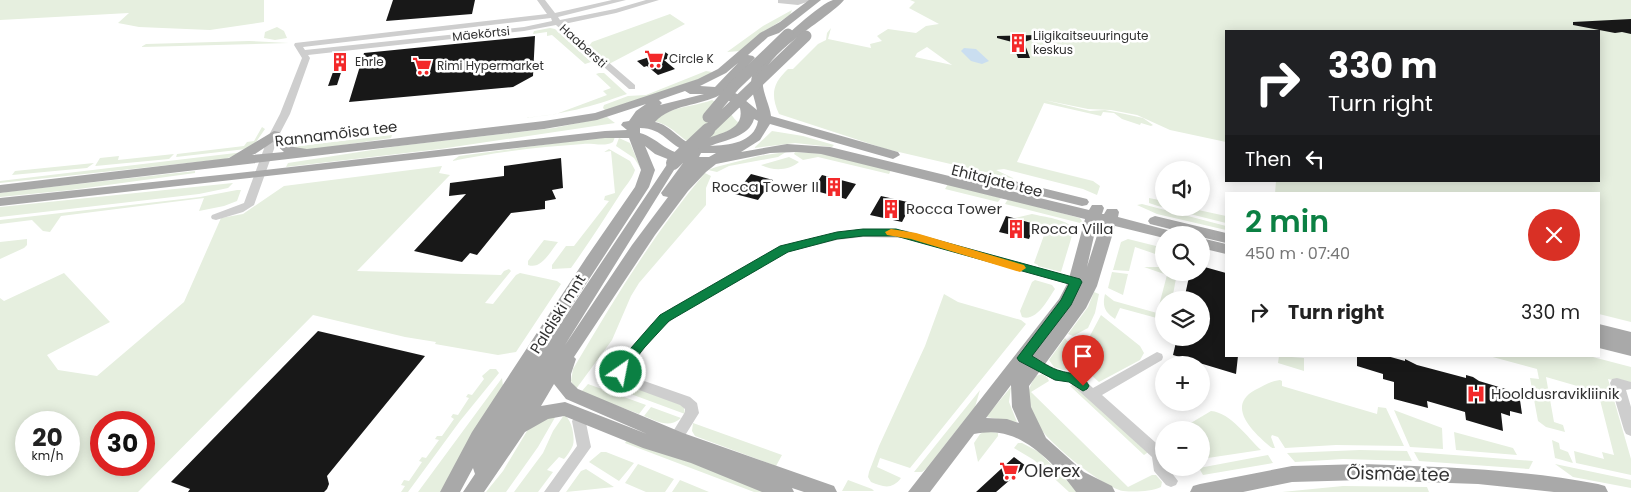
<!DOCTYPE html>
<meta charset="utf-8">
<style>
:root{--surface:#fff;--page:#f2f2f2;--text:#222;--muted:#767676;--accent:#0b8043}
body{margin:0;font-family:Poppins,sans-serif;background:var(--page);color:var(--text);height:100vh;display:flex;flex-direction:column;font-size:19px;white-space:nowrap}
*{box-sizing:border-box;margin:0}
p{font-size:16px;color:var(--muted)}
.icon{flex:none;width:28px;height:28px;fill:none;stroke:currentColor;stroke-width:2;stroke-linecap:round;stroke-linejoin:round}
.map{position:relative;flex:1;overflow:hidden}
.panel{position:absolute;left:1225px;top:192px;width:375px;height:165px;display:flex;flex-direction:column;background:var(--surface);border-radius:0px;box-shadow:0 2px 12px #0003}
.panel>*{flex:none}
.top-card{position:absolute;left:1225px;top:30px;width:375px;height:152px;border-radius:0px;box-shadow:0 2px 12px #0003;background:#202124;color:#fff;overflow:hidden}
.controls{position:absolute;left:1155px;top:161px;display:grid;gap:10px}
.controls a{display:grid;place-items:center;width:55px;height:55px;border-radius:50%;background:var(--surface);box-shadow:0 2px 12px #0003;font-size:25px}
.speed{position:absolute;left:15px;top:411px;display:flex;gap:10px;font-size:25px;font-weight:700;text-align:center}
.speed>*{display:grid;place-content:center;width:65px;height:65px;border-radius:50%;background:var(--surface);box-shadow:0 2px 12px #0003;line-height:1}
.speed small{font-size:12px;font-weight:400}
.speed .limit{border:8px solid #d22;background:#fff;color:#111}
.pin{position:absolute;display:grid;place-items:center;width:42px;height:42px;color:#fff;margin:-51px -21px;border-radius:50% 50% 50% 0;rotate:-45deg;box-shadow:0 0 5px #0007}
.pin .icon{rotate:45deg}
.me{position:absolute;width:55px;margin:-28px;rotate:33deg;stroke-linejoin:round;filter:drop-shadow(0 0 4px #0008)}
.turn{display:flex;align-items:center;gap:18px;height:105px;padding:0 20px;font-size:22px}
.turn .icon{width:65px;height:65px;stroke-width:2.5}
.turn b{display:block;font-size:35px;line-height:42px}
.then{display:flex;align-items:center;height:48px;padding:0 20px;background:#0003;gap:10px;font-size:19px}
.round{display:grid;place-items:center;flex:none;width:52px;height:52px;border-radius:26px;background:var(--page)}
.headline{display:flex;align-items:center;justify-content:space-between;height:85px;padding:0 20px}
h1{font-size:30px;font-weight:600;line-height:38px;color:var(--accent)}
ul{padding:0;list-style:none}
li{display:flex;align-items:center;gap:15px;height:70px;padding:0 20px}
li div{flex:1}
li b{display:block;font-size:19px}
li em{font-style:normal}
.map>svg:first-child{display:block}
</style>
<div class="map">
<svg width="1631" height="492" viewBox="0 0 1631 492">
<rect width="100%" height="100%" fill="#fff"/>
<path fill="#e6efdf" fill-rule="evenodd" d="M0 0H264V22L210 30 139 27 118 23 129 13 0 20Z
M910 0H1631V322L1599 314V194H1275L1276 181H1599V31H1226V142L1170 130 1137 115 1111 110 1088 109 1044 100 1090 111 1105 110 1125 114 1143 118 1153 125 1151 126 1141 123 1140 125 1122 119 1114 113 1103 112 1101 116 1044 103 1017 162 1093 181 1100 186 1097 195 1083 189 1004 169 996 170 1015 179 886 149 779 114C770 94 773 83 788 69H793L818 44 826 40 827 33 831 28 828 39 871 48 870 44 882 41 877 36 888 29 916 33 926 26 939 24 909 8 915 2ZM927 47 952 65 915 57 917 53Z
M792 10 790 15 760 34 740 51 727 52 763 26Z
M670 14 685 24 609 64 589 46 592 42Z
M277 27 284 31 287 38 275 40 264 38 265 32Z
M550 28 555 29 591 62 585 64 552 35 547 36V32L533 34 534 31Z
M249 41 289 43 141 47 146 44Z
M706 71 712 72 705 77 606 111 603 108 604 105 628 96 646 95Z
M599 73H604L627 94C591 107 564 114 525 118L556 114 607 95 603 91 611 88 596 74Z
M712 100C718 103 725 106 729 112 734 117 734 120 741 124L697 147C680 139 674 126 654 121 673 105 690 108 712 100Z
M607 117 615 123 440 149 286 167 288 163 398 146 554 128Z
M262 127 265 129 256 142 246 149 176 157 177 154 244 146 247 142 254 141Z
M772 131 803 136 834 145 832 147 795 143 754 148Z
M392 135 391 138 316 149 306 150 291 147Z
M615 137 613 142C606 147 592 143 583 144 539 147 495 152 452 161L459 156 579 140Z
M619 138 630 143 641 169 634 158 616 146Z
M609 149 630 161 635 170C632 180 624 187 619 196 603 221 588 244 571 268L552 269V265L566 246H574L609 201 604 200 605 196 615 193 611 151 604 152Z
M244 152 225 159 0 183V181Z
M786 152 778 157 729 166 717 172 708 170 716 167 759 156Z
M795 152 824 154 891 170 889 174 818 157 803 160 794 154Z
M174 154 169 159 95 166 100 158 119 156 118 160Z
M789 157 799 162C788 171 773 171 761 165Z
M94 163 87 168 12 175 15 171Z
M442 166 439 173 450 175 357 271 501 275 504 271 509 269 511 271 485 303 493 304 516 275 520 273 557 281 561 284 516 352 498 355 435 344 436 342 405 337 313 315 138 492H0V298L4 301 64 273 110 322 47 355 58 370 97 376 184 302 221 218 243 214 284 186ZM26 422H69V465H26ZM101 422H144V465H101Z
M195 171V173L71 190 0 197V193L14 191Z
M705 173 711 176 706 188V205L639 283 631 296 612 340 576 389 571 381 573 369C613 301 654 233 705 173Z
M233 183 228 188 199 194 0 217V207Z
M948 184 1001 198 998 202 945 189Z
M237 190H241L237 201 224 206 199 211 204 198 61 216 50 232 43 231 32 220 0 224V220L200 197Z
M1149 198 1164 201V208H1189L1226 216V223L1158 206 1149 203Z
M1008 199 1080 218 1084 224 1005 204Z
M1142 204 1226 226V230L1157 214 1137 205Z
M1032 214C1044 217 1067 219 1074 229L1061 272 1038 266V265L1034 263 1047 227 1015 218Z
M27 239V245L24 248 0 259V242Z
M1128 239 1164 248V257L1135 247 1129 271 1113 270 1121 242Z
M544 240 558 242C550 252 541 270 528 265V261Z
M1144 267H1164V272L1177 273 1172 300H1164V320L1120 308 1115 319C1105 312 1102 307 1105 294L1114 301 1157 313 1167 275Z
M1112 272 1128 274 1123 295 1108 288Z
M1035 280 1052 285 1055 289C1048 299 1037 322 1022 317L1020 311 1032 282Z
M1094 292 1099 294 1095 313 1088 328 1073 336 1068 334 1088 307Z
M944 294 958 302 1021 320 1026 324 910 468 880 458 877 467 901 478C892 490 883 487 871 482L868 477 869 472 879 446 925 346Z
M1101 315 1140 346 1144 353 1140 360 1099 382 1074 360 1083 349Z
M1065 338 1068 342 1066 363 1072 369 1063 370 1054 367 1049 360Z
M1279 356 1304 358V371L1278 363Z
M1489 356H1589L1631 367V384L1608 379 1631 459V475L1576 463 1574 451 1604 459 1602 452 1614 455 1598 392 1546 377 1554 422 1563 425 1565 432 1546 427 1538 421 1530 378 1539 379 1537 369Z
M490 369H496L499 373 460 421 408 492H401L405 486 401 485 404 480 409 481 422 462 419 461 422 457 426 458 439 440 435 439 437 436H442L454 419 451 417 453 414 458 415 469 398 466 397 468 394 472 395 484 379 482 376Z
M1042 374 1047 377 1049 381 1031 392 1128 487 1152 475H1156L1162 482 1161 487C1150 492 1134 492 1123 491 1100 486 1037 435 1030 412 1026 398 1028 387 1036 376Z
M502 378 503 386 441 492H418Z
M1280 380 1282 381V386L1377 414 1378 407 1386 408 1404 446 1336 445 1285 448 1278 437 1272 435 1271 437 1275 448H1272C1256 435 1224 407 1255 390 1264 386 1270 381 1280 380Z
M588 384 646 405 639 414 581 392Z
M625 384 682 405 684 408 685 414 620 390Z
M1074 384 1147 451V453L1144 455 1070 386Z
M1011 387 1009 402 1017 422 986 417Z
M980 390 975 407 926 469 922 472H914Z
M651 407 681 418C669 429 657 421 644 416Z
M1394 410 1442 428 1443 449 1410 447Z
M1211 411C1231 413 1247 437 1261 450L1201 459V430H1179Z
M557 414 538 447 506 492H486L503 471 527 431 535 422Z
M564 415C572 419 575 437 573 445 571 450 567 456 564 459L559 457 547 470 553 472 538 492H514L543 453 553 431Z
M693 423 782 455 776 466 695 436 692 431Z
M985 431 998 433V436L978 462 974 443 980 434Z
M1454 432 1513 448 1517 455 1456 450Z
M628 438 768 492H754L625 443Z
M1552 440 1559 443 1560 449 1568 452 1573 463 1555 458Z
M1018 443H1022L1039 452 1078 492H1069L1034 460 1014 448Z
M1360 450 1407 451 1412 461 1343 459 1295 462 1287 453Z
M601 452H606L634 463 619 481 589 462Z
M1414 452 1533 461 1529 469 1419 461Z
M1268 455 1273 463 1203 475 1199 468Z
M638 464 674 479 665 492H646L625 483Z
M1555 464 1631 480V488L1573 477Z
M586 469 614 487 566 492 581 471Z
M680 480 709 492H672Z
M848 480 872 489 874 491H842Z
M1343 486 1427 487 1429 492H1282Z"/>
<path fill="#cadef0" d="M964 48 976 49 989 61 982 64 971 61 961 51Z"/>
<path fill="#181818" d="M393 0H475L472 14 386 21Z
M1631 19V34L1622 32 1615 33 1573 25V22Z
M1039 35V37L1024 42 1030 58H1018L1012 42 997 38V36Z
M535 36 533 76 513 87 349 102 364 53Z
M665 52 672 57 664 60 675 69 658 75 647 66 644 67 637 61Z
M346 57 337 85 328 86 338 58Z
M561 158 563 188 552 190 556 199 545 201V209L511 213 477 255 470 253 462 262 414 251 466 194 449 196 450 183 504 176V166Z
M751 174 773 180 758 200 735 194Z
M822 175 856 184 846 199 812 190Z
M881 196 912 203 902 222 870 215Z
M1006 216 1035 224 1029 239 999 232Z
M1201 266 1226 273V356H1238L1236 374 1173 355 1177 338H1201V300H1184L1190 272H1201Z
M318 331 425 356 327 476 329 484 327 489 324 492H188L190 489 171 482Z
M1357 356H1387L1405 361V359L1417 365 1466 378V375L1473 377 1479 381 1519 393 1522 414 1510 411V416L1501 413 1503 431 1466 420 1465 412 1427 401 1428 408 1394 399V382L1383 379V374L1357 366Z
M1014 457 1026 466 996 492H976Z"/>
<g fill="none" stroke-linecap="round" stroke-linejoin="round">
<path fill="#cecece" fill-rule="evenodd" d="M537 0H545L555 13 612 0H626L558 17 560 20 615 9 646 0H659L616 13 564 24 635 85V89H629L556 25 524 31 308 55 310 58 290 114 279 135 254 205 243 212 216 220 212 219 211 217 212 215 244 203 269 135 280 114 302 58 294 45 295 43 547 14ZM551 18 552 21 524 27 305 50 303 47Z
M778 0H813L798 5 778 3Z
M863 229 904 230 1086 281 1088 284 1082 288 904 238 863 237 837 240 788 252 681 313 659 330 628 370 630 376 690 397 697 403 699 413 681 442 676 444 671 442 669 438 685 412V409L680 405 620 383 614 369 616 366 651 324 673 307 780 246 837 232Z
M1157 352 1162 354 1163 357 1162 360 1102 395 1164 450V468H1168L1178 481 1176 485 1171 487 1166 485 1154 471 1152 457 1069 382 1054 380 1025 364 1024 361 1025 358 1030 356 1061 371 1077 373 1093 388Z
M1617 378 1631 382V389L1626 390 1631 407V436L1626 434 1624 430 1610 383 1612 379Z
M583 412 588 413 590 417 586 423 591 447 559 492H544L577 446 572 421 578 413Z"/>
<path fill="#a9a9a9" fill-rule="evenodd" d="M809 0H821L779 33 768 37 748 55 753 56 755 58 727 89 739 95 757 110C755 99 749 86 752 76 756 61 818 4 833 0 836 0 841 0 844 0 827 20 767 51 763 78 761 91 770 104 771 116L898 152 900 155 893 159 770 124 760 140 741 152 787 144 830 147 1089 210 1092 205H1102L1104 208 1102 214H1104L1107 209H1117L1119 212 1118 217 1175 232 1177 235H1164V238L1115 226 1097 286 1086 308 1029 386 1031 407 1046 438 1084 472 1112 486 1115 492H1076C1062 472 1032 441 1008 435 997 431 985 432 974 434L930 492H908L1059 299 1068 282 1085 219 821 154 796 152 770 153 716 164 706 172 688 191 655 235 574 357 576 359 571 374V382L578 389 683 433 834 486 837 492H804L792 488 794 492H762L691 463 643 448 564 416 548 419 525 432 484 492H463L475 474 473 468 460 492H440L472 432 586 258 635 187 641 170 629 138H605L0 206V198L229 174 605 131 627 130 621 125 623 122 629 121 636 111 646 104 597 120 544 129 0 193V185L229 158 274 131 279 132 294 147 307 149 544 121 595 113 698 79 718 69 760 33 780 22ZM738 63 715 87 700 86 726 73ZM685 91 690 94H704L660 105 662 103 659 100ZM720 95 740 108C746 134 711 133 694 145 678 140 671 125 655 122 672 104 699 106 720 95ZM754 119 758 121C754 143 729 145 710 146 725 140 749 137 754 119ZM640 128C664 128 668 146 689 152L687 155C664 152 658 138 640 133ZM273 142 284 152 252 155 255 154ZM645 146 655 154 670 160 545 347 649 187 655 170ZM701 153H716L709 157H699ZM679 162 683 163 661 193 663 196 668 197 632 245 565 345ZM1098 222 1101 223 1087 267 1096 227ZM554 384 566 399 647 434 565 402 541 406ZM1011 385 1012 407 1019 423 1007 419 986 418Z
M961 168 1087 199 1089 202 1087 205 1082 206 956 175 954 172 956 169Z
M1155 216 1226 233V243L1201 237V235H1194L1150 224 1148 221 1150 218Z
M1201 238 1226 244V254L1201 248Z
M1599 324 1631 332V356L1599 348Z
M1363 464C1442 467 1520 469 1598 484L1605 486 1608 492H1554L1478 484 1363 480 1292 482 1243 492H1190L1193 486 1200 484 1292 466Z"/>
<path stroke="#a9a9a9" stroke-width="11" d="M708 117 735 85 788 34
M707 131 806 36"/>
<path stroke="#a9a9a9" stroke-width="14" d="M673 163 708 130"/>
</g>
<path fill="#0b8043" stroke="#07532c" d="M863 229H896L1080 279 1082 282 1071 305 1032 356C1041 361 1051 369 1061 371 1074 375 1082 372 1089 386L1087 389 1083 391 1069 382 1055 380 1019 361 1017 358 1061 300 1069 284 896 236H863L837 239 788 252 669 321 644 348 627 370 625 375H616L614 372 616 365 660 315 780 246 837 232Z"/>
<path fill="#f59e0b" d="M891 229 916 233 1024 265 1026 268 1020 272 911 239 887 235 885 232Z"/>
<defs>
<g id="building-bare" transform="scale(1.5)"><path d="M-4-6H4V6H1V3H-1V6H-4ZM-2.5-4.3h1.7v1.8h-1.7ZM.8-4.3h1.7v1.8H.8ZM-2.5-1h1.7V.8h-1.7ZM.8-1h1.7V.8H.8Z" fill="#f3292a" stroke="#fff" stroke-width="2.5" paint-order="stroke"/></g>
<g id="supermarket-bare" transform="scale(1.5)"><path d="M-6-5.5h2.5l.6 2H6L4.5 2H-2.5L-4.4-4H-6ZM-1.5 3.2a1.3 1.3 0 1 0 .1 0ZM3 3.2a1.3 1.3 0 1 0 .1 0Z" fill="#f3292a" stroke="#fff" stroke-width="2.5" paint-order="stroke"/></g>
<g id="hospital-bare" transform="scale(1.5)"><path d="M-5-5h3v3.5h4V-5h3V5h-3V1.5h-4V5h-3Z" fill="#f3292a" stroke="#fff" stroke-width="2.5" paint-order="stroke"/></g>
</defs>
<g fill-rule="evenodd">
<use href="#building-bare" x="1018" y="43"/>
<use href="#supermarket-bare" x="654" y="59"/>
<use href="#building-bare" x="340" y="62"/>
<use href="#supermarket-bare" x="422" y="66"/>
<use href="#building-bare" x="834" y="187"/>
<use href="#building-bare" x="891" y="209"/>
<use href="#building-bare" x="1016" y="229"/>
<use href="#hospital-bare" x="1476" y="394"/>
<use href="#supermarket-bare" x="1009" y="471"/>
</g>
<g text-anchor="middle" stroke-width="5" stroke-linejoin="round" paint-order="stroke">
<g font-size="12" fill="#313131" stroke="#fff">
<text transform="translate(481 34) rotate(-6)" y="4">Mäekõrtsi</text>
<text transform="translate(583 46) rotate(42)" y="4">Haabersti</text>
</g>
<g font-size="12" fill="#313131" stroke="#fff" text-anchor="start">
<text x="1033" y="40">Liigikaitseuuringute<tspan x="1033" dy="14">keskus</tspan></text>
<text x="669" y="63">Circle K</text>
<text x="355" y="66">Ehrle</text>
<text x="437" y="70">Rimi Hypermarket</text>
</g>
<g font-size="15" fill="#313131" stroke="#fff">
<text transform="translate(336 134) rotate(-7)" y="5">Rannamõisa tee</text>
<text transform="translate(997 181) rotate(14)" y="5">Ehitajate tee</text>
<text transform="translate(558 314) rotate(-58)" y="5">Paldiski mnt</text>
</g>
<g font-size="15" fill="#313131" stroke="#fff" text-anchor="start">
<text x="819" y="192" text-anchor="end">Rocca Tower II</text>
<text x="906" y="214">Rocca Tower</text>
<text x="1031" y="234">Rocca Villa</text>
<text x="1491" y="399">Hooldusravikliinik</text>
</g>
<g font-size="18" fill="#313131" stroke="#fff" text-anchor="start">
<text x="1024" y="477">Olerex</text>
</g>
<g font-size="18" fill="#313131" stroke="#fff">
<text transform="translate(1398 474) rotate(1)" y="6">Õismäe tee</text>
</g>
</g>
</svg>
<div class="controls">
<a><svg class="icon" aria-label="sound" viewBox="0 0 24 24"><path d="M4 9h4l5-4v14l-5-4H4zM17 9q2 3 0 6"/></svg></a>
<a><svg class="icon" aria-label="search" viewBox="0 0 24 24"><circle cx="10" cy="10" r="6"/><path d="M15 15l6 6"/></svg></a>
<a><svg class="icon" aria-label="layers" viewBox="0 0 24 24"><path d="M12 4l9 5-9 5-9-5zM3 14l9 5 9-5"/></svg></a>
<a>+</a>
<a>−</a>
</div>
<div class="speed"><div>20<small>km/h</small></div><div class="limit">30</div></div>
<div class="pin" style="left:1083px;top:386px;background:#d93025"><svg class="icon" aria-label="arrive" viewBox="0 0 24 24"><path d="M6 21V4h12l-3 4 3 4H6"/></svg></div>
<svg class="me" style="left:621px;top:372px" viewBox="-20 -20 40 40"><circle r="17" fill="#0b8043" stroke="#fff" stroke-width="3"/><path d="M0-11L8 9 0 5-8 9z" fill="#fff"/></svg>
<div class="top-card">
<div class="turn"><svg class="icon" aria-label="right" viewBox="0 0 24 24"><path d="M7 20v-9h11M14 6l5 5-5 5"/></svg><div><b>330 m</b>Turn right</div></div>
<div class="then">Then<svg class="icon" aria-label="left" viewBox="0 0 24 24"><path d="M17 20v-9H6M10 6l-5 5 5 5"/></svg></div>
</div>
<section class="panel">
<div class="headline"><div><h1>2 min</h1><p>450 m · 07:40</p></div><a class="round" style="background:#d93025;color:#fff"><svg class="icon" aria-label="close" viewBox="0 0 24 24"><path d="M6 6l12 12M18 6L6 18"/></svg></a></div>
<ul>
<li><svg class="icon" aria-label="right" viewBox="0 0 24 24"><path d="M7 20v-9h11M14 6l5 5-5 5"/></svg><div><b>Turn right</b></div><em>330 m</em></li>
</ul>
</section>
</div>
